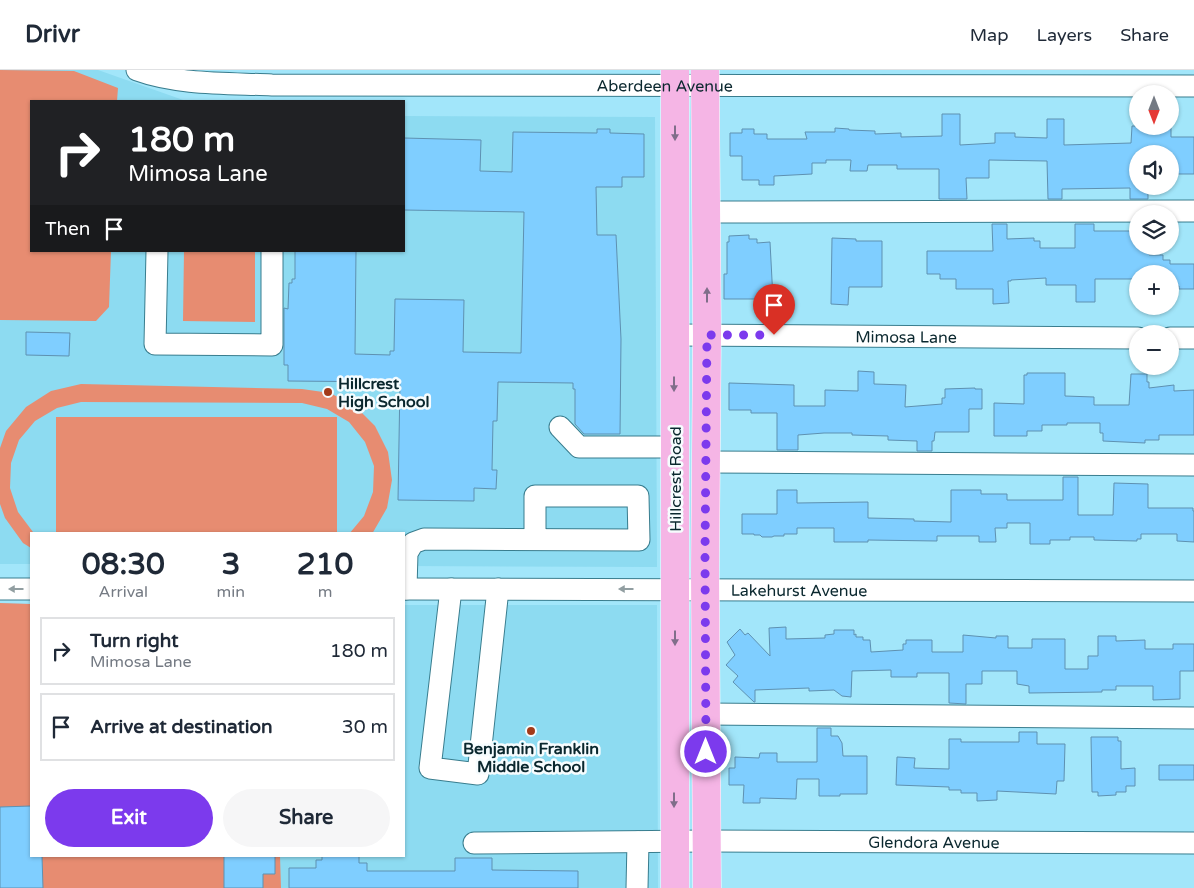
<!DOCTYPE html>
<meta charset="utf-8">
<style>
:root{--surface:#fff;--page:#f6f6f7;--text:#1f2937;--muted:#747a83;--line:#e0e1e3;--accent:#7c3aed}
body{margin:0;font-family:"Varela Round",sans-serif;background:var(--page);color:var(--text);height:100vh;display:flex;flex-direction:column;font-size:19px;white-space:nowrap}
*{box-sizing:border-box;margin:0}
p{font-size:16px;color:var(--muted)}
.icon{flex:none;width:28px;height:28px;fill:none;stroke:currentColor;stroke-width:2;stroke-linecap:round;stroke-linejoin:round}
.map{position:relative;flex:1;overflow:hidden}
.panel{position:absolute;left:30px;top:462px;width:375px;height:325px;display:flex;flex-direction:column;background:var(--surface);border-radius:0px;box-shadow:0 1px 4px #0004}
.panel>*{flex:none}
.banner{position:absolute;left:30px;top:30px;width:375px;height:152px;border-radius:0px;box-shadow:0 1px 4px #0004;background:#202124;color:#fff;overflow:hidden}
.needle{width:32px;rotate:180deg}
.tools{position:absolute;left:1129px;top:15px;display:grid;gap:10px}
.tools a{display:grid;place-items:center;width:50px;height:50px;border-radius:50%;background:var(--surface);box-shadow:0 1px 4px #0004;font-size:25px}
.pin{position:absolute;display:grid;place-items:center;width:42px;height:42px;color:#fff;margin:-51px -21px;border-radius:50% 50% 50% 0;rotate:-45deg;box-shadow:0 0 5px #0007}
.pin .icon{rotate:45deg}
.me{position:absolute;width:55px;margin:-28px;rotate:0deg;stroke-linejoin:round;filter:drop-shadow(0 0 4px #0008)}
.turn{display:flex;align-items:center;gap:18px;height:105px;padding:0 15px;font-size:22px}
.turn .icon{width:65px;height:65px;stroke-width:2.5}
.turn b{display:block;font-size:35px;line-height:42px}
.then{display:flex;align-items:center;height:48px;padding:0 15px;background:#0003;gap:10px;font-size:19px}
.eta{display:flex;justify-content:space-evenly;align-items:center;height:85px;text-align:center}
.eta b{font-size:30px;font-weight:700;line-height:35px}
.button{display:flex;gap:10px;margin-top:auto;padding:10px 15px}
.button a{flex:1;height:58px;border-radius:30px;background:var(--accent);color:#fff;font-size:20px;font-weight:700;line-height:58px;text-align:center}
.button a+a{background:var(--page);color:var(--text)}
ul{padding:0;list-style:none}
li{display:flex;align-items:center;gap:15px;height:68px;margin:0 10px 8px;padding:0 5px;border:2px solid var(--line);border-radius:0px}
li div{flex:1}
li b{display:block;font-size:19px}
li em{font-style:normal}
header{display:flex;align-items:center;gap:30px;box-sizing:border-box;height:70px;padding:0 25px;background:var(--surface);border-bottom:1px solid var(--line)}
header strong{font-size:24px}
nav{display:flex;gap:28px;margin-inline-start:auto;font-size:18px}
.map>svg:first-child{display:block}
</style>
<header>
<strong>Drivr</strong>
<nav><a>Map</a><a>Layers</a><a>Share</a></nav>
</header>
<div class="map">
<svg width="1194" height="818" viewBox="0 0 1194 818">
<rect width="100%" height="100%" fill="#a2e6fa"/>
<path fill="#8ddbf1" d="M0 0H98L186 31H31V181H404V46L655 47 657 497 404 496V464H31V494H0Z
M0 533 31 534V786H404V535H657L658 818H0Z"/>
<path fill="#e78c71" d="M0 0 74 1 118 18 117 31H31V181H111L109 237 96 251 0 250Z
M184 181H255V252L183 251Z
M81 314 302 319 330 323 355 336 375 356 388 382 392 410 387 438 372 464H349L364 446 373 422 374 396 365 372 349 352 327 339 302 333 81 332 57 338 35 351 19 370 11 393 10 418 18 442 33 462 36 464H31V478L23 473 5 448 0 434V378L6 361 26 337 51 321Z
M56 347H337V464H56Z
M0 533 31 534V786H280L281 818H0Z"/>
<path fill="#7fceff" stroke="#5e91b1" d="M942 44H960V75L995 73V63H1015V67L1047 68V49H1064V75L1131 73 1132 56H1171V67H1194V104H1170V84H1138V116H1148V129H1130V118L1062 119V129H1048L1047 91 989 90V108H966L967 129H939V99H897V95H868L867 101H850L851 90H826V93H812V104L774 106V115H759V110H742V86H730V63H742V59H754V64H767V69H807L805 62H835V58L849 59V60L875 61V64L901 63V67L942 66Z
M597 59H610V63L644 64V107H622V117H596L597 165H616L621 269 620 364H584L575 354V319H573V313L498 312 497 351H493L492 400H497L496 419 474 418V431L398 430 400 312 288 311V295H284V238L288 239 289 213H292V209H295V181H356L355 284 390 285V281H394L395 229 464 230 463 282 521 283 524 142 404 140V68L481 70 480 101 512 102 513 62 597 63Z
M992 154H1007V169L1034 168V171H1040V178H1075V154H1094V161H1138V176H1146V180H1149V185H1163V190H1170V194H1194V219H1179V216H1170V204H1138V209H1095V232H1076V215H1046V208L1011 210V211H1008L1009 233 993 234V219H956V209H940V204H927V181H993Z
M749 165V169H757V173L770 172 773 229H724V204H727V172H729V166Z
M832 168 856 169V171H882V217H849L848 235 831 234Z
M26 262 70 263 69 286 26 285Z
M858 301 874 302V314L906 315 905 337 942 334V328H945V319L975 318V319H982V339H969V362H935L934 371H932V381H917V371L888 370V366L852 365V363H824L798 365V380H777V343H751V340H729V313L794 315V336H825V320L858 321Z
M1027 303H1065V326L1094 327V335H1129L1131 304H1147V312H1149V318L1174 315V321L1194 320V365H1159V370H1145V373L1103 371V363H1100V353H1067V355H1042V361H1027V366H994V333L1024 334V305H1027Z
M1063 407H1078V445H1113L1114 413 1148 414V438H1193V441H1194V472L1177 471V464H1141V469H1137V471L1094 470V467H1070V470H1050V474H1030V453H1007V458H995L996 472H979V466H937V471L868 470V472H834V458H797V464H784V466H774L772 467H762L760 465H754V464H742V444H777V420H797V433L868 432V448L914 449V451L951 452V420H981V424H1007V430H1063Z
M786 557V569L825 568V565L834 564V560H854V565L856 564V567H863V570H870L871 582 903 580V574H906V570H932V582H963V565L996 568V566H1008V578H1032V569H1065V599H1088V586H1098V566H1116V571L1145 570V579H1173V574H1194V601H1180V629L1153 630V616H1116V620H1102V622L1029 623V616L1017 614V601H982V614H966V634L949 633V603H917V607H891V600L852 601 851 627 842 626 834 620 809 621V618L755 620V632H754L733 612 738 606 726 595 735 585 727 572 740 559 745 565 748 563 770 586 769 558Z
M817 658H831V666H838L842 673 843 686H867V724H840V726H819V709H797L796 729 760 728V733H743L744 715H729V698H735V687L759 688 760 683H777V692H817Z
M1019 662H1037V674H1065L1064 711H1057L1056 724 997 721V730L977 731V723H961V720H949V717L896 715 897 687 915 688 914 698 949 699V669H961V672H1019Z
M1091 667H1118V671H1121V699L1135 698V716H1126V722H1116V725L1098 726V722H1092Z
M1159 695H1194V710H1159Z
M31 736V786H42L43 818H0V737Z
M224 786H275V804H263V818H224Z
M322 786H359V793H367V801H455V788H492V800L578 801V818H289V798H316V790H322Z"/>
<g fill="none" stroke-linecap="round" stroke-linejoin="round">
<g stroke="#397d8e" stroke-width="23">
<g id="minor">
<path id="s1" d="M137 0C178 15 228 13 272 15L1194 16"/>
<path d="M706 142 1194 141"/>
<path d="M157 181 155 274 272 275V181"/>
<path id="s2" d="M674 265 1138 268"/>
<path d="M1170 268H1194"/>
<path d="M560 357 579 377H674"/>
<path d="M705 392 1194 395"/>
<path d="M0 519H31"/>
<path id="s3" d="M404 519 1194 521"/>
<path d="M406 519 407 483 413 473 424 469 639 470 638 426H535V469"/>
<path d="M451 519 430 698 478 704 498 519"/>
<path d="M706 644 1194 648"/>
<path id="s4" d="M474 773 707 771 1194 773"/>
<path d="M637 818 638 772"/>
</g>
</g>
<g stroke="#fff" stroke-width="29">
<path id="major" d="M705 0 707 265 705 502 707 818
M675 818V0"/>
</g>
<use href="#minor" stroke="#fff" stroke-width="21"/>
<use href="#major" stroke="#f5b5e5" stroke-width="28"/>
</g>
<defs><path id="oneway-solid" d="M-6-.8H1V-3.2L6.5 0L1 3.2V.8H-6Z" transform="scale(1.25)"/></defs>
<g fill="#806e8a">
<use href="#oneway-solid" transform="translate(675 63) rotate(90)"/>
<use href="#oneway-solid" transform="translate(707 225) rotate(-90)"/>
<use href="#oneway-solid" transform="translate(674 314) rotate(90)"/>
<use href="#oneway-solid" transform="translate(675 568) rotate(90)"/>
<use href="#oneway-solid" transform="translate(674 730) rotate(90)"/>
</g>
<g fill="#919ea1">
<use href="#oneway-solid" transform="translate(16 519) rotate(180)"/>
<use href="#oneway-solid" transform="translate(626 519) rotate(180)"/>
</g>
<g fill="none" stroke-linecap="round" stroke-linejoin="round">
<path stroke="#7c3aed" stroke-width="9" stroke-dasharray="0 16.2" d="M706 682 705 484 707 265H774"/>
</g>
<g fill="#a23a19" stroke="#f6fcfe" stroke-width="2">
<circle cx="328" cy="322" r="5"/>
<circle cx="531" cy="661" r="5"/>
</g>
<g text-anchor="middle" stroke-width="5" stroke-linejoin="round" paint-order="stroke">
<g font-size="16" fill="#0a272e" stroke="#f6fcfe">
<text dy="6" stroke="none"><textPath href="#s1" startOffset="529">Aberdeen Avenue</textPath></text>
<text dy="6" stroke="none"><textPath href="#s2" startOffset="232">Mimosa Lane</textPath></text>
<text transform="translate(675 409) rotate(-90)" y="6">Hillcrest Road</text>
<text dy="6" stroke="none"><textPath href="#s3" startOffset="395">Lakehurst Avenue</textPath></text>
<text dy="6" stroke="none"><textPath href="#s4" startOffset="460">Glendora Avenue</textPath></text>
</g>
<g font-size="16" font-weight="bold" fill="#0a272e" stroke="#f6fcfe" text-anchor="start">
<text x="338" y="319">Hillcrest<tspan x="338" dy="18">High School</tspan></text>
<text x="531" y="684" text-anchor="middle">Benjamin Franklin<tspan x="531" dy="18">Middle School</tspan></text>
</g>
</g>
</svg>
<div class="tools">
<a><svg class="needle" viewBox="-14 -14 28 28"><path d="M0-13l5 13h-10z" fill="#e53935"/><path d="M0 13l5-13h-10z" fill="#747a83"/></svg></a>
<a><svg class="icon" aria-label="sound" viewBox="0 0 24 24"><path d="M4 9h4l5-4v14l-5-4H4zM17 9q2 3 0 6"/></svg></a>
<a><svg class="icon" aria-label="layers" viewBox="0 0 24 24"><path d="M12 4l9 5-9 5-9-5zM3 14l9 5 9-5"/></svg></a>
<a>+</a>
<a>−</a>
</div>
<div class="pin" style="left:774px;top:265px;background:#d93025"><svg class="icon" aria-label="arrive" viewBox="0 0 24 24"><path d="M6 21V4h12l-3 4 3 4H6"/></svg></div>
<svg class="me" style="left:706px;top:682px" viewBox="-20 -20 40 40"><circle r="17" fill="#7c3aed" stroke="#fff" stroke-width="3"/><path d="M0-11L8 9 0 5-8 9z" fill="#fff"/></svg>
<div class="banner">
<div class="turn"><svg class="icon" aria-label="right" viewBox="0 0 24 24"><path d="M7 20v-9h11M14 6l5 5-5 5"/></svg><div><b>180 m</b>Mimosa Lane</div></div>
<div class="then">Then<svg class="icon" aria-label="arrive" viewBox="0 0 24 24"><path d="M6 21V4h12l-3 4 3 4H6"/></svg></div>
</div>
<section class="panel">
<div class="eta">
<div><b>08:30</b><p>Arrival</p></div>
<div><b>3</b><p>min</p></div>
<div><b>210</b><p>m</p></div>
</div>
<ul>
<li><svg class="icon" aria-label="right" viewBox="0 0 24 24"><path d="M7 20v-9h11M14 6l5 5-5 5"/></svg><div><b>Turn right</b><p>Mimosa Lane</p></div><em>180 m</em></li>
<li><svg class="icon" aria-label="arrive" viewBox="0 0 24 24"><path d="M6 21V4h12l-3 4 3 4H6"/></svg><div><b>Arrive at destination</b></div><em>30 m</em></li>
</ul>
<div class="button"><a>Exit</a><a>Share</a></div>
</section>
</div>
